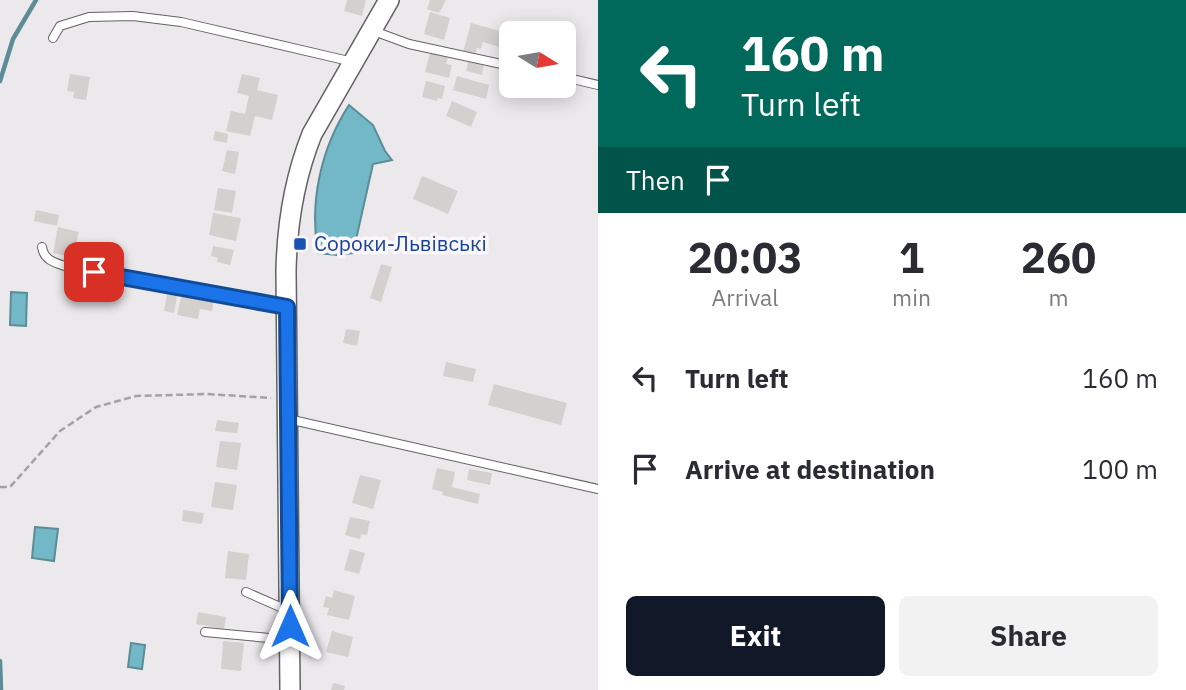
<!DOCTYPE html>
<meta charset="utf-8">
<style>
:root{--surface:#fff;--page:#f2f2f3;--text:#2b2b33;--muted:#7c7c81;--accent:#111827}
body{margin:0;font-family:"IBM Plex Sans",sans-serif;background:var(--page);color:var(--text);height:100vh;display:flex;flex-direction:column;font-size:26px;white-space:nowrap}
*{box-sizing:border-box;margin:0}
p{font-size:23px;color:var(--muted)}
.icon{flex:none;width:38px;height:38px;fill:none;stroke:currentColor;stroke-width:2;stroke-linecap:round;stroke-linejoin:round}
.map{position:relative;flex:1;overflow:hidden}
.sheet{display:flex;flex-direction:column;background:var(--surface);width:588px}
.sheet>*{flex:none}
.hud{background:#00695c;color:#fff;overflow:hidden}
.needle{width:46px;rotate:101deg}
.fabs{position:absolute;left:499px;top:21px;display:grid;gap:14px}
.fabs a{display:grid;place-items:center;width:77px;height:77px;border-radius:10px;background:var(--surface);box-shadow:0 4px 18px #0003;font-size:35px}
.pin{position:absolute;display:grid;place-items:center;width:60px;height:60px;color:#fff;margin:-30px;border-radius:14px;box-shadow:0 4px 10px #0006}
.me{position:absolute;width:77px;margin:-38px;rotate:0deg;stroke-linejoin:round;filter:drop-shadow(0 0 5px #0008)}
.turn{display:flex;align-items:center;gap:24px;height:147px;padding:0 28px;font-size:32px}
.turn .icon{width:91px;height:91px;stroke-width:2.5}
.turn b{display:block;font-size:49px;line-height:60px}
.then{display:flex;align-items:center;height:66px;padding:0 28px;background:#0003;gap:14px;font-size:26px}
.eta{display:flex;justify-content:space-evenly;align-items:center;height:119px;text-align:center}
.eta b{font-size:42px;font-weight:800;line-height:49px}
.action{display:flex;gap:14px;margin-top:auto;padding:14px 28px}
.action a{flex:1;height:80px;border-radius:10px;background:var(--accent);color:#fff;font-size:28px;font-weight:800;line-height:80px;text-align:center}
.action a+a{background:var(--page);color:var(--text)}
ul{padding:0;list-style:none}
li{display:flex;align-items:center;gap:21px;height:91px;padding:0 28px}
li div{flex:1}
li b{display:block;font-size:26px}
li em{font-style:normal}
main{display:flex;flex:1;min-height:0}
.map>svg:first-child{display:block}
</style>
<main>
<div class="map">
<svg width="598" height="690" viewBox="0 0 598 690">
<rect width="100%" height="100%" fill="#ece9ec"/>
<path fill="#73b8c7" stroke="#5c8c97" stroke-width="2" d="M349 105 373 125 385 151 392 160 373 164 353 253 337 255 318 253C309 202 321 148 349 105Z
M11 292 27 293 26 326 10 325Z
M35 527 58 529 54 561 32 558Z
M131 643 145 645 142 669 128 667Z"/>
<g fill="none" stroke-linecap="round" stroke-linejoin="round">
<path stroke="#5c8c97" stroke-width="4.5" d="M0 81 13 39 36 0
M0 661 1 690"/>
</g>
<path fill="#d4d0ce" d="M347 0H366L362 16 344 11Z
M430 0H446L439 13 427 9Z
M430 12 450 18 444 40 424 34Z
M471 23 507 33 503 48 483 42 481 49 477 48 475 55 463 52Z
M430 53 448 57 446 64 452 65 449 78 425 72Z
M468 62 484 65 482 75 466 71Z
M70 74 90 77 86 100 73 98 74 92 67 91Z
M242 74 260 78 257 90 278 95 272 120 255 116 250 136 226 131 231 111 245 114 249 96 237 93Z
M457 76 489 85 486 99 453 90Z
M426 81 445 86 442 99 438 98 437 101 422 97Z
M452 101 477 112 471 127 446 116Z
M215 131 228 134 227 143 213 140Z
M227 150 239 152 235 174 222 171Z
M422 176 458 191 448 214 413 199Z
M218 188 236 191 232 213 214 210Z
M36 210 59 215 57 226 34 221Z
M213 213 241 218 236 241 209 235Z
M58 227 79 232 73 257 53 253Z
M213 246 234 250 230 265 217 262 218 258 211 256Z
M381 264 392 267 381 302 370 298Z
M168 289 178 291 174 313 164 311Z
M182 293 214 300 212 311 200 309 198 319 177 315Z
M346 329 360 331 357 346 343 343Z
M446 362 476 369 473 382 443 376Z
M494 384 567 403 561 425 488 405Z
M217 420 239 423 237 433 215 431Z
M220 441 241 443 237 470 216 467Z
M437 468 455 472 452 487 480 494 478 504 442 495 443 492 432 489Z
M469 469 492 473 490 485 467 480Z
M360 475 381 480 373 509 352 503Z
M215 482 237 485 233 510 211 507Z
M183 510 204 513 202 524 182 521Z
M350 517 370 521 367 535 361 534 360 539 345 535Z
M350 549 365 553 359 574 344 570Z
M228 551 249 554 246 580 225 578Z
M334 590 355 596 349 620 327 615 329 608 323 607 326 596 332 598Z
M198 612 226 617 224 629 196 624Z
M332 631 353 637 348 657 326 652Z
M223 641 244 643 241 671 221 669Z
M333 683 345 686 344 690H331Z"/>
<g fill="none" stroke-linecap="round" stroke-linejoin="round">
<g stroke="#646164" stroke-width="10">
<path id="service" d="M371 30 409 44 511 66
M53 38 60 26 89 17 133 16 181 22 353 62
M564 77 598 85
M42 247C44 261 56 263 68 267L287 307
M288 419 598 489
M246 592 287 610
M205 632 290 640"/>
</g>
<g stroke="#646164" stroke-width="22">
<path id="tertiary" d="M290 690 286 271C287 223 294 179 312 134L389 0"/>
</g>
<path stroke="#a3a1a3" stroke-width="2.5" stroke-dasharray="7 3.5" stroke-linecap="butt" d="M0 487H10L60 431 96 407 136 396 207 394 271 398"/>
<use href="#service" stroke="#fff" stroke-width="8"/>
<use href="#tertiary" stroke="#fff" stroke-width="19"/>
</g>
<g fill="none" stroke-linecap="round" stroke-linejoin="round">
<g stroke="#114b97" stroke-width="18">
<path id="route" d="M94 272 287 307 290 626"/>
</g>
<use href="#route" stroke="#1a73e8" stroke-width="12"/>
</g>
<rect fill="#1a4fb4" stroke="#faf6f9" stroke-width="2.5" x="293" y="237" width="14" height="14" rx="3.5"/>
<g text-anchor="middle" stroke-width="7" stroke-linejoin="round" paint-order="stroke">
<g font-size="21" fill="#164399" stroke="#faf6f9" text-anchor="start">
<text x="314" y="251">Сороки-Львівські</text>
</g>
</g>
</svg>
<div class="fabs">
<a><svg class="needle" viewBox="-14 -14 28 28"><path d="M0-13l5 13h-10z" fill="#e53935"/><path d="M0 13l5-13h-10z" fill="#7c7c81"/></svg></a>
</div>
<div class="pin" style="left:94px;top:272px;background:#d93025"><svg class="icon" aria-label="arrive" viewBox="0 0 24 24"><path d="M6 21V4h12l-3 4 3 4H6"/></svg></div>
<svg class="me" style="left:290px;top:626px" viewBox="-20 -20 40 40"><path d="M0-17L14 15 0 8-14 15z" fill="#1a73e8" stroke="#fff" stroke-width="4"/></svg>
</div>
<section class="sheet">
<div class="hud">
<div class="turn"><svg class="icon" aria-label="left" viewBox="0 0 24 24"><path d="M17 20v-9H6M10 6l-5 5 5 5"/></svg><div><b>160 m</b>Turn left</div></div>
<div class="then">Then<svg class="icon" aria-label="arrive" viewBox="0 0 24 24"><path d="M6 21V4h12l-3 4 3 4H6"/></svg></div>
</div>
<div class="eta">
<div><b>20:03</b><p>Arrival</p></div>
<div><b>1</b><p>min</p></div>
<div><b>260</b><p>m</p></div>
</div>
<ul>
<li><svg class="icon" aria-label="left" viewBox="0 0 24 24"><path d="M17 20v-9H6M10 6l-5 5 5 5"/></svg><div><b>Turn left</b></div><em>160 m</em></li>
<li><svg class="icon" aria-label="arrive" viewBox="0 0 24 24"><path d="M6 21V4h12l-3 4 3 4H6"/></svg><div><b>Arrive at destination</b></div><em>100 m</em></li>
</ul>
<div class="action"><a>Exit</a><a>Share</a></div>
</section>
</main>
